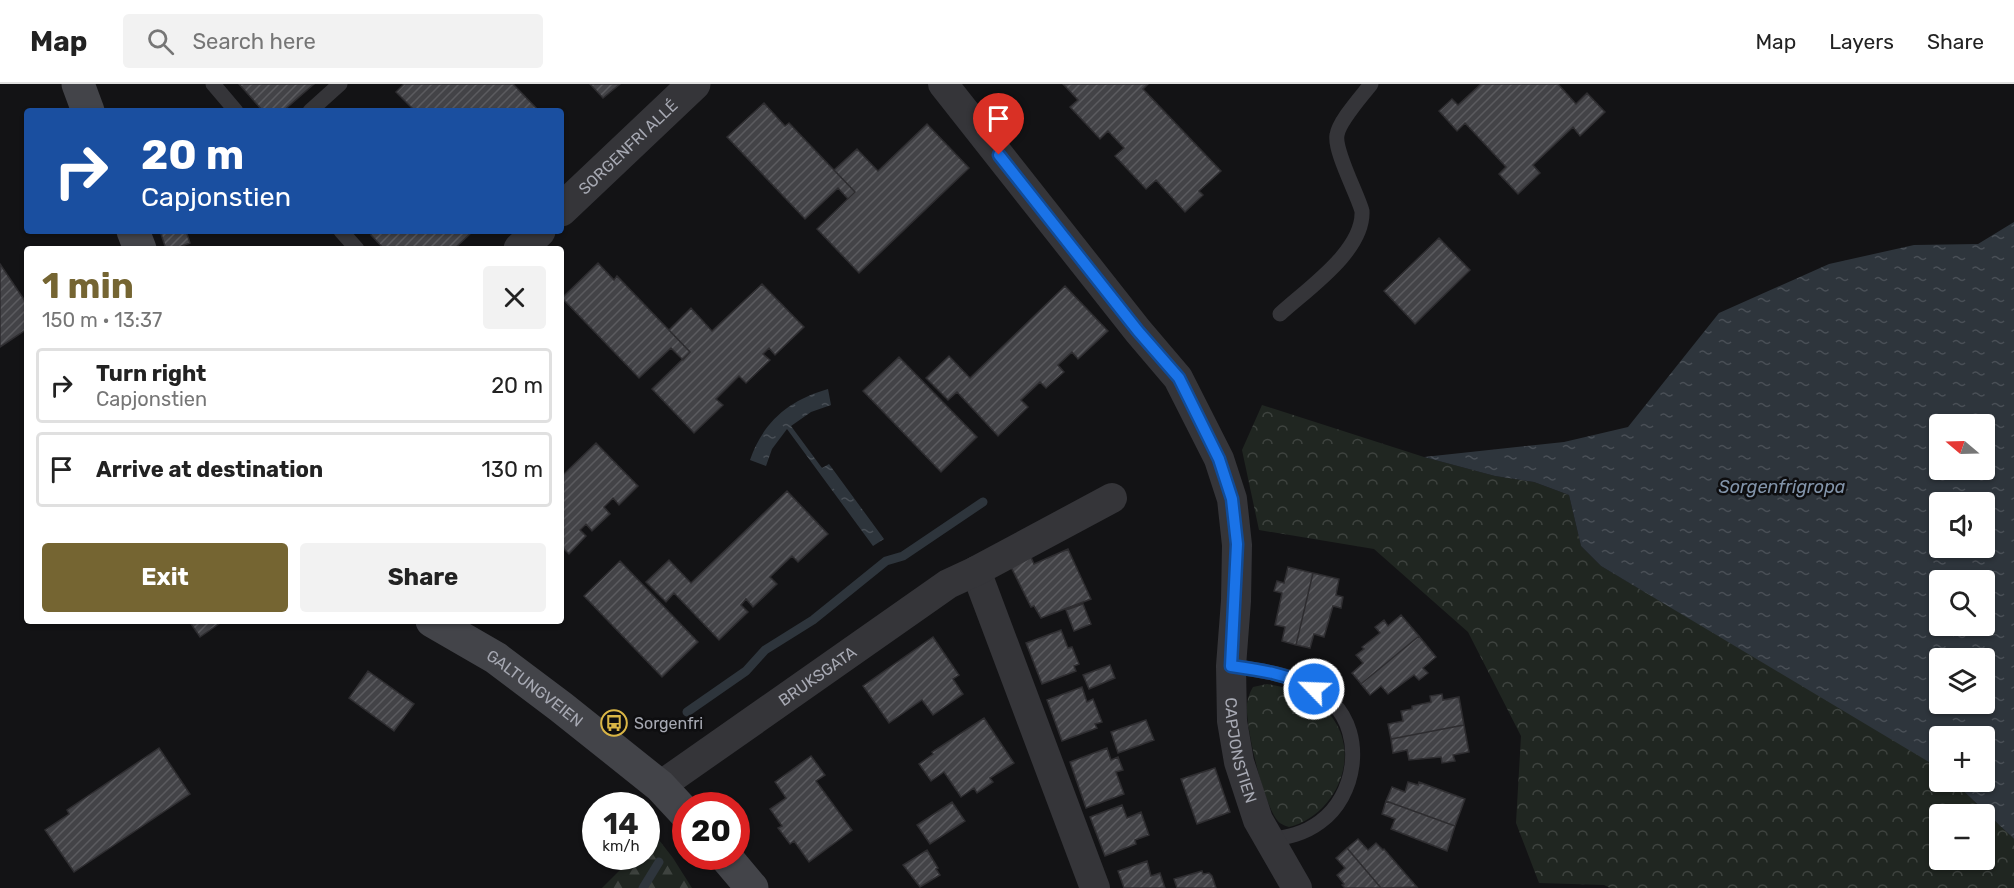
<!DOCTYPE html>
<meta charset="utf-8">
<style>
:root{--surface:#fff;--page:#f2f2f2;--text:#222;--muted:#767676;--line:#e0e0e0;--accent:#756532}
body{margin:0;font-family:Rubik,sans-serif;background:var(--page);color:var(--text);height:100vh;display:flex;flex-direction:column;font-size:22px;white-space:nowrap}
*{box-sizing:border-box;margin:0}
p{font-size:20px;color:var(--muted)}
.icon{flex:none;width:33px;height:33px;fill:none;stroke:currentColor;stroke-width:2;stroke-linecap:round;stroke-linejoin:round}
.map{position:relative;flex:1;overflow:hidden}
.details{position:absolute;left:24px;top:162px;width:540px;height:378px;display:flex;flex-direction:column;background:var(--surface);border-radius:6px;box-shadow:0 2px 4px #0004}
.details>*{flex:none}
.hud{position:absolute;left:24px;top:24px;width:540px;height:126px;border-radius:6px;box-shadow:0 2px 4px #0004;background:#1a4fa0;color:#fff;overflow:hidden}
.needle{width:39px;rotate:289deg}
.buttons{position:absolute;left:1929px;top:330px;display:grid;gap:12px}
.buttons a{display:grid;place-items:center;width:66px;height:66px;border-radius:6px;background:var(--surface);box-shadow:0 2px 4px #0004;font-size:30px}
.speed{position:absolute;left:582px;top:708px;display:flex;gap:12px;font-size:30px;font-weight:700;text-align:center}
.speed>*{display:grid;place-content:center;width:78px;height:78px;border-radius:50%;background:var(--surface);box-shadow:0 2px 4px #0004;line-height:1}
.speed small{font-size:15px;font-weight:400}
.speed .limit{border:9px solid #d22;background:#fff;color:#111}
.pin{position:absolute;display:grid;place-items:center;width:51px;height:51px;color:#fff;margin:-62px -26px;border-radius:50% 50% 50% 0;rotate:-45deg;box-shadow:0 0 6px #0007}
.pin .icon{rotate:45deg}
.me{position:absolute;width:66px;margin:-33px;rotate:294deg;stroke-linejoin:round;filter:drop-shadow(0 0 4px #0008)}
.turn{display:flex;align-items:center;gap:21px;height:126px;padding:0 18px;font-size:27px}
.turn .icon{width:78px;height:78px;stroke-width:2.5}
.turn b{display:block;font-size:42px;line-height:51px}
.round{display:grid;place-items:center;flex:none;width:63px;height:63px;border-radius:6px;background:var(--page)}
.headline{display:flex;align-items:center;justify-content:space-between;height:102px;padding:0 18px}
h1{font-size:36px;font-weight:700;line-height:45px;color:var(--accent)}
.action{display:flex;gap:12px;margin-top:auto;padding:12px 18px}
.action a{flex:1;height:69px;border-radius:6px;background:var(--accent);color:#fff;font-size:24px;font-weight:700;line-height:69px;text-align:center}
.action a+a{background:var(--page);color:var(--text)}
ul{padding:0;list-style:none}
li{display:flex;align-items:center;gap:18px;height:75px;margin:0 12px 9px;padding:0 6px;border:3px solid var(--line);border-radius:6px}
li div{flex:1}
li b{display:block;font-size:22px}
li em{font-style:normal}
header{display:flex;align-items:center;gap:36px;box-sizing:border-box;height:84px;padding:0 30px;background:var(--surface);border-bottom:2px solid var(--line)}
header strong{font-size:28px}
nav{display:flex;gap:33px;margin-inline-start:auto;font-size:21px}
.search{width:420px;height:54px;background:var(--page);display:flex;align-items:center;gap:15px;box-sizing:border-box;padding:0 21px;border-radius:6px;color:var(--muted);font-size:22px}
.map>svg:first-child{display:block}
</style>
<header>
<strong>Map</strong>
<div class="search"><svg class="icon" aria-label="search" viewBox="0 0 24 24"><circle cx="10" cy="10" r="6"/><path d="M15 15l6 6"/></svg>Search here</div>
<nav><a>Map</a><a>Layers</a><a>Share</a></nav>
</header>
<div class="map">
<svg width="2014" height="804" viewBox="0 0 2014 804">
<defs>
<pattern id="forest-firs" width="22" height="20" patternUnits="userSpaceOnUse" patternTransform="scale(1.5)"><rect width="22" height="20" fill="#202621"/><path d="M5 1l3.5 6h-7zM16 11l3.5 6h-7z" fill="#3e433f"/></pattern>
<pattern id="park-crowns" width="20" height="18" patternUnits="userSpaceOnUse" patternTransform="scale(1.5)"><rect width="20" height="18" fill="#202621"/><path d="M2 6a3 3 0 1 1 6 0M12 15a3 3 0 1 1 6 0" fill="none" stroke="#3e433f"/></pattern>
<pattern id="water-ripples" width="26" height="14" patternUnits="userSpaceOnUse" patternTransform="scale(1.5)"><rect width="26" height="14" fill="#2e353c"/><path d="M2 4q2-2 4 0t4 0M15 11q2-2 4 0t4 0" fill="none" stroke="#494f56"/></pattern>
<pattern id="building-hatch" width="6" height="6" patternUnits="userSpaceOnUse" patternTransform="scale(1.5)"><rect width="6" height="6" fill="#434347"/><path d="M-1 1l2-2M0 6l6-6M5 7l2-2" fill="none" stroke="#5b5b5f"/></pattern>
</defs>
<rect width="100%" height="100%" fill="#131315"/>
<path fill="url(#forest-firs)" d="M659 756 673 774 692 804H602L625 781 636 773 646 772 647 765Z"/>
<path fill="url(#park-crowns)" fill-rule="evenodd" d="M1262 321 1424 373 1495 392 1534 398 1569 411 1581 462 1601 482 1935 679 1939 684 1940 698H1954L2014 755V804H1610L1604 801 1539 799 1516 739 1521 652 1468 548 1374 465 1259 446 1242 366ZM1940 730H1984V776H1940Z
M1267 600C1294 604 1323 615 1337 641 1359 681 1331 733 1289 743 1288 743 1281 740 1280 739 1264 726 1245 641 1247 620 1248 613 1250 608 1253 603Z"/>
<path fill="url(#water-ripples)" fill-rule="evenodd" d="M2014 138V755L1954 698H1984V652H1940L1939 684 1601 482 1581 462 1569 411 1534 398 1495 392 1424 373 1564 358 1628 343 1719 229 1829 180 1914 161 1978 160ZM1940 340H1984V386H1940ZM1940 418H1984V464H1940ZM1940 496H1984V542H1940ZM1940 574H1984V620H1940Z
M828 305 831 321 811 328 791 342 822 384 829 380 884 455 873 462 787 345 772 365 766 382 750 376C763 338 789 316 828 305Z"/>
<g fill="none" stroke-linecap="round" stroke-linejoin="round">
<path stroke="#2e353c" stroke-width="9" d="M687 628 746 587 765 566 813 536 886 477 903 472 983 418
M643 804 659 778"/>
</g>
<path fill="url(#building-hatch)" stroke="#2e2d30" stroke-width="1.5" d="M239 0H314L283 27H263Z
M404 0H513L539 27H415L396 8Z
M590 0H620L603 14Z
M1063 0H1148L1143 5 1221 87 1199 107 1203 111 1185 128 1156 96 1146 105 1115 72 1124 64 1108 47 1100 55 1070 23 1078 16Z
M1481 0H1558L1576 20 1587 9 1605 28 1580 52 1573 43 1533 81 1540 89 1518 110 1499 90 1506 83 1465 39 1457 47 1439 27 1452 15 1458 21Z
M764 19 785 42 789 39 855 108 848 115 838 104 805 135 727 53Z
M927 40 969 84 859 189 817 145 855 108 834 86 857 65 878 87Z
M160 147H186L190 159 174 165H166Z
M374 147H473L454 165H384L371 151Z
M1439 154 1470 186 1415 240 1384 207Z
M598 179 614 196 617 192 690 268 683 276 671 264 639 294 562 214Z
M0 180 27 220V245L0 263Z
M762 200 804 243 775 271 769 264 763 270 770 276 746 299 739 292 716 315 723 321 694 349 652 305 690 268 669 246 691 224 712 247Z
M1065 202 1108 247 1078 275 1072 268 1058 281 1064 288 1046 304 1040 298 1021 316 1028 323 998 352 957 308 948 316 926 294 949 272 970 294Z
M899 273 977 353 941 388 863 307Z
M596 359 638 402 619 421 613 414 604 423 610 430 592 447 586 440 580 446 586 452 569 470 562 463 561 464V393Z
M787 407 828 450 798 478 792 472 770 493 777 500 753 523 746 515 741 521 748 528 719 556 674 509 666 518 646 498 669 476 691 499Z
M1068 465 1091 515 1041 534 1034 522 1031 523 1010 481 1030 471 1034 480Z
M620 477 698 558 662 593 584 512Z
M1288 483 1313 489 1296 561 1282 557 1285 543 1275 541 1282 509 1274 507 1277 497 1284 499Z
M1313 489 1339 495 1336 511 1343 513 1341 524 1333 522 1324 553 1314 550 1310 564 1296 561Z
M1083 520 1091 540 1074 547 1066 526Z
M1401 531 1419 552 1361 600 1352 589 1363 579 1356 571 1364 565 1362 563 1380 549 1375 543 1384 536 1388 542Z
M189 537H223L200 553Z
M1061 546 1068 564 1072 563 1079 580 1074 582 1076 587 1042 600 1026 559Z
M1419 552 1436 573 1423 584 1428 589 1419 596 1414 591 1388 610 1381 602 1370 611 1361 600Z
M933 553 959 591 953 595 963 610 933 631 922 616 889 639 863 602Z
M1110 581 1115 594 1089 605 1083 591Z
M368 587 414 620 394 647 349 614Z
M1082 603 1087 618 1093 615 1102 638 1095 640 1097 644 1062 657 1047 616Z
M1442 610 1443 616 1459 613 1464 641 1391 655 1388 640 1403 637 1401 627 1412 625V622L1431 618 1430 612Z
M984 634 1014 679 990 694 993 698 977 709 974 704 961 713 944 688 931 697 919 680 933 670 932 668Z
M1146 636 1154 656 1118 669 1111 648Z
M1464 641 1469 668 1453 671 1455 677 1442 679 1441 673 1409 676 1407 666 1393 669 1391 655Z
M159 664 190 710 74 788 45 746 69 730 67 726Z
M1107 664 1111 676 1118 673 1123 686 1116 688 1124 710 1086 724 1070 678Z
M811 672 825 691 816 697 852 746 809 778 794 757 790 760 778 744 782 742 770 725 786 714 775 698Z
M1215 684 1230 728 1197 740 1181 695Z
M1408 698 1418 701 1419 698 1465 715 1455 742 1386 717 1392 703 1405 708Z
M1386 717 1455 742 1447 767 1391 745 1395 735 1382 730Z
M952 718 965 737 930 760 917 741Z
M1122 721 1127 734 1141 728 1149 751 1135 756 1136 760 1105 772 1090 733Z
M1358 755 1368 766 1376 759 1383 766 1384 765 1417 803 1381 804 1347 764Z
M1347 764 1381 804H1345L1342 801 1344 800 1337 791 1345 784 1336 774Z
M927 766 938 784 936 785 940 791 920 803 903 781Z
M1147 777 1151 792 1160 789 1165 804H1124L1118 787Z
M1202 787 1203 790 1209 789 1212 792 1216 804H1177L1174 795Z"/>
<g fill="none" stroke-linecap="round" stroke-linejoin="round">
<path stroke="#353539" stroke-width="15" d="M213 0 236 27
M310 27 340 0
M341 147 357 165
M1280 230C1307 205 1364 167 1362 127 1357 109 1334 67 1337 51 1339 37 1362 12 1371 0
M1231 582C1267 587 1306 592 1333 619 1365 652 1356 712 1320 738 1304 750 1288 753 1269 756"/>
<g stroke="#353539" stroke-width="30">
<path id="s1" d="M943 0 1138 247 1178 294 1219 375 1232 415 1237 461 1236 517 1231 582 1232 637 1239 678 1258 736 1297 804"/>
<path d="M976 487 1095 804"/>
<path id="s2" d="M660 702 948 500 976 487 1112 414"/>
</g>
<g stroke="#353539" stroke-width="33">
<path id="s3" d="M561 126 694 0"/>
<path d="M520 165 539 147"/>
</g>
<g stroke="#434449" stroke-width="33">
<path d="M78 0 88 27"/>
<path d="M133 147 140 165"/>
<path id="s4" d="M432 537 496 574 561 623 660 702 686 730"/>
<path d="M725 772 752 804"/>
</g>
</g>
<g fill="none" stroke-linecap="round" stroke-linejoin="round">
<g stroke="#114b97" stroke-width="15">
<path id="route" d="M999 71 1138 247 1179 294 1219 375 1232 415 1237 460 1231 582C1260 586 1289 590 1314 605"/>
</g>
<use href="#route" stroke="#1a73e8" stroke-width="10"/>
</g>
<defs>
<g id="bus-ring" transform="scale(1.35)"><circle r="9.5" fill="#0e0e10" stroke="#dab646" stroke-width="1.5"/><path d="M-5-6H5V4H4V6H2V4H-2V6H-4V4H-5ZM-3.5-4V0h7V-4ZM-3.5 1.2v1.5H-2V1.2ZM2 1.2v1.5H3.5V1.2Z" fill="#dab646"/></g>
</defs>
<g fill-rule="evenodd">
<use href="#bus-ring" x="614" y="639"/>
</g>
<g text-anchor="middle" stroke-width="5" stroke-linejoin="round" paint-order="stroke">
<g font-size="16" fill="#a7a9b3" stroke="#0e0e10">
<text dy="6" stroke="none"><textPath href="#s3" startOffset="92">SORGENFRI ALLÉ</textPath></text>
<text dy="6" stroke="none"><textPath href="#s2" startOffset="192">BRUKSGATA</textPath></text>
<text dy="6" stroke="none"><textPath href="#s4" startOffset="123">GALTUNGVEIEN</textPath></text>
<text dy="6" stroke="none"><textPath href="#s1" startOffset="762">CAPJONSTIEN</textPath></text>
</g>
<g font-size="16" fill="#a7a9b3" stroke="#0e0e10" text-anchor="start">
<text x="634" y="645">Sorgenfri</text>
</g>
<g font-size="18" font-style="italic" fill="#8294aa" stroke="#0e0e10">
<text x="1782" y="409">Sorgenfrigropa</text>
</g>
</g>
</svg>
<div class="buttons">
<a><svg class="needle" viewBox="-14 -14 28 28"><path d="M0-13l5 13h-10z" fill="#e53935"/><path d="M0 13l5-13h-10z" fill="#767676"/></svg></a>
<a><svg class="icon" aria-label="sound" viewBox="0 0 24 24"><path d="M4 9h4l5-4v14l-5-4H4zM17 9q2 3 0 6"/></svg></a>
<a><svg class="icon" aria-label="search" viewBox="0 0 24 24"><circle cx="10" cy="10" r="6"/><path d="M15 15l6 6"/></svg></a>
<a><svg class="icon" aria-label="layers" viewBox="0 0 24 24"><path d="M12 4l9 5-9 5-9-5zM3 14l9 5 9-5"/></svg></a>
<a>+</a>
<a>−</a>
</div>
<div class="speed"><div>14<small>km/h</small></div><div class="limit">20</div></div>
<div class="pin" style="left:999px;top:71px;background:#d93025"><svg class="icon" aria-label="arrive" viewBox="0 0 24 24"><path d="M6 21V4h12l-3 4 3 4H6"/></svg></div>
<svg class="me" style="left:1314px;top:605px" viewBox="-20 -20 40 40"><circle r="17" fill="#1a73e8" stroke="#fff" stroke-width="3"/><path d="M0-11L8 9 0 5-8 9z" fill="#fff"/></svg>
<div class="hud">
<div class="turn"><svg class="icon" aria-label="right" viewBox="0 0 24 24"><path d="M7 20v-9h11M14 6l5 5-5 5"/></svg><div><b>20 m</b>Capjonstien</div></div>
</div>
<section class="details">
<div class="headline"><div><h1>1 min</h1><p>150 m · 13:37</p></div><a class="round"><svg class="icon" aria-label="close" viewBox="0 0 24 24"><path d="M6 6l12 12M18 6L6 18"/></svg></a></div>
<ul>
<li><svg class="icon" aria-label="right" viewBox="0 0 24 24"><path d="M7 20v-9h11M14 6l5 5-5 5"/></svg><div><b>Turn right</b><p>Capjonstien</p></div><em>20 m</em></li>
<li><svg class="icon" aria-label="arrive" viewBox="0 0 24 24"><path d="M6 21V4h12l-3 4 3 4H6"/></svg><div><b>Arrive at destination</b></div><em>130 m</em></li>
</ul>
<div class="action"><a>Exit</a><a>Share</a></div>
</section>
</div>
